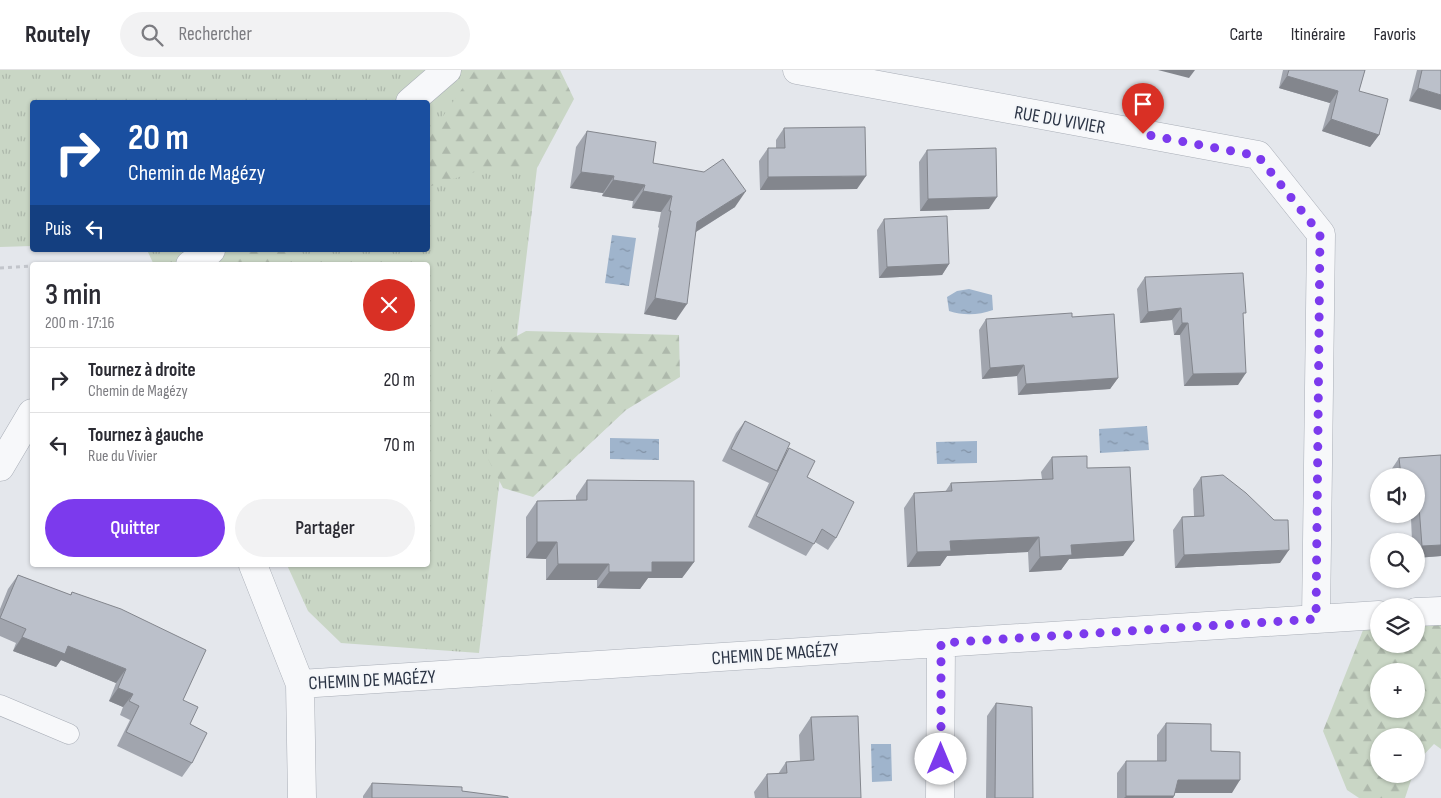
<!DOCTYPE html>
<html lang="fr">
<meta charset="utf-8">
<style>
:root{--surface:#fff;--page:#f2f2f3;--text:#2b2b33;--muted:#7c7c81;--line:#e1e1e2;--accent:#7c3aed}
body{margin:0;font-family:"Sofia Sans Condensed",sans-serif;background:var(--page);color:var(--text);height:100vh;display:flex;flex-direction:column;font-size:19px;white-space:nowrap}
*{box-sizing:border-box;margin:0}
p{font-size:16px;color:var(--muted)}
.icon{flex:none;width:28px;height:28px;fill:none;stroke:currentColor;stroke-width:2;stroke-linecap:round;stroke-linejoin:round}
.map{position:relative;flex:1;overflow:hidden}
.details{position:absolute;left:30px;top:192px;width:400px;height:305px;display:flex;flex-direction:column;background:var(--surface);border-radius:5px;box-shadow:0 1px 4px #0004}
.details>*{flex:none}
.hud{position:absolute;left:30px;top:30px;width:400px;height:152px;border-radius:5px;box-shadow:0 1px 4px #0004;background:#1a4fa0;color:#fff;overflow:hidden}
.tools{position:absolute;left:1370px;top:398px;display:grid;gap:10px}
.tools a{display:grid;place-items:center;width:55px;height:55px;border-radius:50%;background:var(--surface);box-shadow:0 1px 4px #0004;font-size:25px}
.pin{position:absolute;display:grid;place-items:center;width:42px;height:42px;color:#fff;margin:-51px -21px;border-radius:50% 50% 50% 0;rotate:-45deg;box-shadow:0 0 5px #0007}
.pin .icon{rotate:45deg}
.me{position:absolute;width:55px;margin:-28px;rotate:0deg;stroke-linejoin:round;filter:drop-shadow(0 0 4px #0008)}
.turn{display:flex;align-items:center;gap:18px;height:105px;padding:0 15px;font-size:22px}
.turn .icon{width:65px;height:65px;stroke-width:2.5}
.turn b{display:block;font-size:35px;line-height:42px}
.then{display:flex;align-items:center;height:48px;padding:0 15px;background:#0003;gap:10px;font-size:19px}
.round{display:grid;place-items:center;flex:none;width:52px;height:52px;border-radius:26px;background:var(--page)}
.summary{display:flex;align-items:center;justify-content:space-between;height:85px;padding:0 15px}
h1{font-size:30px;font-weight:600;line-height:38px}
.button{display:flex;gap:10px;margin-top:auto;padding:10px 15px}
.button a{flex:1;height:58px;border-radius:30px;background:var(--accent);color:#fff;font-size:20px;font-weight:600;line-height:58px;text-align:center}
.button a+a{background:var(--page);color:var(--text)}
ul{padding:0;list-style:none}
li{display:flex;align-items:center;gap:15px;height:65px;padding:0 15px;border-top:1px solid var(--line)}
li div{flex:1}
li b{display:block;font-size:19px}
li em{font-style:normal}
header{display:flex;align-items:center;gap:30px;box-sizing:border-box;height:70px;padding:0 25px;background:var(--surface);border-bottom:1px solid var(--line)}
header strong{font-size:24px}
nav{display:flex;gap:28px;margin-inline-start:auto;font-size:18px}
.search{width:350px;height:45px;background:var(--page);display:flex;align-items:center;gap:12px;box-sizing:border-box;padding:0 18px;border-radius:28px;color:var(--muted);font-size:19px}
.map>svg:first-child{display:block}
</style>
<header>
<strong>Routely</strong>
<div class="search"><svg class="icon" aria-label="search" viewBox="0 0 24 24"><circle cx="10" cy="10" r="6"/><path d="M15 15l6 6"/></svg>Rechercher</div>
<nav><a>Carte</a><a>Itinéraire</a><a>Favoris</a></nav>
</header>
<div class="map">
<svg width="1441" height="728" viewBox="0 0 1441 728">
<defs>
<pattern id="grass-tufts" width="24" height="20" patternUnits="userSpaceOnUse" patternTransform="scale(1.25)"><rect width="24" height="20" fill="#c9d6c5"/><path d="M3 7l-1-3M5 7V3M7 7l1-3M15 17l-1-3M17 17v-4M19 17l1-3" fill="none" stroke="#adb8ab"/></pattern>
<pattern id="forest-firs" width="22" height="20" patternUnits="userSpaceOnUse" patternTransform="scale(1.25)"><rect width="22" height="20" fill="#c9d6c5"/><path d="M5 1l3.5 6h-7zM16 11l3.5 6h-7z" fill="#adb8ab"/></pattern>
<pattern id="water-ripples" width="26" height="14" patternUnits="userSpaceOnUse" patternTransform="scale(1.25)"><rect width="26" height="14" fill="#9fb4cc"/><path d="M2 4q2-2 4 0t4 0M15 11q2-2 4 0t4 0" fill="none" stroke="#8293a7"/></pattern>
</defs>
<rect width="100%" height="100%" fill="#e4e7ec"/>
<path fill="url(#grass-tufts)" d="M0 0H521L537 98 479 583 341 573 308 541 287 495H428V195H154L147 180H428V32H32V176L0 177Z"/>
<path fill="url(#forest-firs)" fill-rule="evenodd" d="M475 0H560L574 29 537 98 481 100 428 117V68Z
M244 180H300L277 195H222Z
M526 261 679 265 680 307 626 340 533 427 503 418 488 389 493 279Z
M1441 541V679L1434 674 1416 693V666H1379V704H1413L1405 728H1359L1347 720 1323 661 1369 545H1379V574H1416V542ZM1379 601H1416V639H1379Z"/>
<path fill="url(#water-ripples)" d="M612 165 636 168 629 216 605 213Z
M969 219 992 225 993 240C979 245 964 246 949 241L947 227 957 221Z
M1147 356 1149 380 1100 383 1099 359Z
M610 368 659 369V390L610 389Z
M977 371V393L937 394 936 372Z
M871 674H891L892 711 872 712Z"/>
<g fill="none" stroke-linecap="round" stroke-linejoin="round">
<g stroke="#a9aeb7" stroke-width="21">
<path id="lane" d="M0 635 69 664"/>
</g>
<g stroke="#a9aeb7" stroke-width="29">
<path id="street" d="M797 0 1258 85 1321 164 1316 549
M410 32 447 0
M190 195 211 180
M0 397 32 343
M253 495 300 614 302 728
M1416 542 1441 541
M300 614 1379 545
M940 728 941 573"/>
</g>
<path stroke="#c2c5cb" stroke-width="3" stroke-dasharray="4 4" stroke-linecap="butt" d="M43 195H65
M0 198 32 196"/>
<use href="#lane" stroke="#f7f8fa" stroke-width="20"/>
<use href="#street" stroke="#f7f8fa" stroke-width="28"/>
</g>
<path fill="#a1a5ae" d="M1283 0H1365L1359 21 1379 65 1370 77 1322 61 1330 33 1279 18Z
M1417 0H1441L1409 31Z
M784 58 857 119 760 120 759 91 768 78H776V70Z
M587 61 653 93 735 137 696 162 676 250 644 244 659 158 658 157 661 142 632 138 633 131 602 126 603 123 570 118 576 77Z
M927 80 989 139 920 141 919 92Z
M884 149 949 194 942 205 879 208 877 160Z
M1145 207 1243 247 1238 315 1184 316 1180 265H1174L1172 250 1140 253 1137 219Z
M1072 247 1118 308 1110 319 1018 325 1017 306 982 309 979 260 986 249Z
M745 351 786 382 789 378 807 407 836 468 828 480 815 472 806 486 748 457 770 411 769 413 722 391 736 363Z
M1441 385V486L1416 488V471H1412L1411 448H1396L1395 444H1416V406H1392L1391 400 1399 388Z
M1052 387 1087 398 1134 471 1123 486 1069 489 1061 500 1029 502 1028 482 947 486 940 496 907 497 904 438 914 423 945 422 951 413 1042 409 1041 402Z
M1201 407 1280 493 1175 498 1173 460 1182 447 1194 446 1193 419Z
M587 410 694 492 682 508H648L640 519 597 518V510H546V489L526 488V447L537 431 576 430V426Z
M18 505 70 525 72 522 183 630 190 654 192 693 182 707 117 676 130 650 120 645 123 637 109 631 116 613 61 590 56 597 13 581 16 573 0 566V539L8 519Z
M996 633 1033 728H986L987 646Z
M811 647 861 728H755L754 722 767 704H778L786 692 800 691 799 665Z
M1166 653 1211 681 1232 723H1175L1173 728H1117V703L1126 691H1157V665Z
M372 713 462 721 508 728H363V726Z"/>
<path fill="#83868d" d="M1158 0H1195L1189 8Z
M1287 6 1338 21 1330 33 1279 18Z
M1418 18 1441 25V40L1409 31Z
M1331 49 1379 65 1370 77 1322 61Z
M581 102 614 106 603 123 570 118Z
M866 106 857 119 760 120 768 107Z
M613 110 645 115 633 131 602 126Z
M643 121 672 126 661 142 632 138Z
M746 121 735 137 686 168 697 152Z
M997 127 989 139 920 141 928 129Z
M949 194 942 205 879 208 887 197Z
M655 228 687 234 676 250 644 244Z
M1181 238 1172 250 1140 253 1148 242Z
M1182 253H1188L1180 265H1174Z
M1024 295 1017 306 982 309 990 298Z
M1246 303 1238 315 1184 316 1193 304Z
M1118 308 1110 319 1018 325 1026 314Z
M1399 444H1413L1411 448H1396Z
M1039 467 1028 482 947 486 940 496 907 497 917 482 950 471Z
M1134 471 1123 486 1069 489 1061 500 1029 502 1040 487 1071 475Z
M537 472H557L546 489 526 488Z
M1441 475V486L1416 488V485L1422 476Z
M1289 480 1280 493 1175 498 1184 485Z
M652 492H694L682 508H648L640 519 597 518 609 502Z
M558 494H609L597 510H546Z
M22 567 68 576 126 599 116 613 61 590 56 597 13 581Z
M118 618 133 624 123 637 109 631Z
M1178 710H1240L1232 723H1169Z
M1126 726H1174L1173 728H1124Z"/>
<path fill="#bbc0ca" stroke="#83868d" d="M1289 0H1365L1359 21 1388 29 1379 65 1331 49 1338 21 1287 6Z
M1422 0H1441V25L1418 18Z
M865 57 866 106 768 107V78H785L784 58Z
M587 61 656 72 653 93 704 102 723 89 746 121 697 152 687 234 655 228 671 141H669L672 126 643 121 645 115 613 110 614 106 581 102Z
M996 78 997 127 928 129 927 80Z
M947 146 949 194 887 197 884 149Z
M1243 203 1246 243H1243L1246 303 1193 304 1188 253H1182L1181 238 1148 242 1145 207Z
M1072 243V247L1114 244 1118 308 1026 314 1024 295 990 298 986 249Z
M745 351 790 373 777 401 731 379Z
M789 378 815 391 807 407 854 432 836 468 822 459 814 474 756 446Z
M1441 385V475L1422 476 1419 436H1416V406H1401L1399 388Z
M1087 386V398L1130 397 1134 471 1071 475 1072 485 1040 487 1039 467 950 471 951 481 917 482 914 423 952 421 951 413 1053 409 1052 387Z
M1223 405 1246 423 1274 450H1288L1289 480 1184 485 1182 447 1204 446 1201 407Z
M587 410 694 411V492H652V502H609V494H558L557 472H537V431L587 430Z
M18 505 71 525 72 522 121 539 206 580 183 630 198 637 190 654 207 663 192 693 126 662 139 636 129 631 133 624 118 618 126 599 68 576 65 584 22 567 26 559 0 548Z
M996 633 1032 637 1033 728H995Z
M858 646 861 728H768L767 704 787 703 786 692 814 690 811 647Z
M1166 653 1211 654V681L1240 682V710H1178L1174 726H1126V691H1166Z
M372 713 462 717V721L508 727V728H372Z"/>
<g fill="none" stroke-linecap="round" stroke-linejoin="round">
<path stroke="#7c3aed" stroke-width="9" stroke-dasharray="0 16.2" d="M941 689V573L1316 549 1320 164 1258 86 1143 64"/>
</g>
<g text-anchor="middle" stroke-width="4" stroke-linejoin="round" paint-order="stroke">
<g font-size="19" fill="#2b3445" stroke="#f4f6f9">
<text transform="translate(1060 49) rotate(10)" y="7">RUE DU VIVIER</text>
<text transform="translate(775 583) rotate(-4)" y="7">CHEMIN DE MAGÉZY</text>
<text transform="translate(372 609) rotate(-3)" y="7">CHEMIN DE MAGÉZY</text>
</g>
</g>
</svg>
<div class="tools">
<a><svg class="icon" aria-label="sound" viewBox="0 0 24 24"><path d="M4 9h4l5-4v14l-5-4H4zM17 9q2 3 0 6"/></svg></a>
<a><svg class="icon" aria-label="search" viewBox="0 0 24 24"><circle cx="10" cy="10" r="6"/><path d="M15 15l6 6"/></svg></a>
<a><svg class="icon" aria-label="layers" viewBox="0 0 24 24"><path d="M12 4l9 5-9 5-9-5zM3 14l9 5 9-5"/></svg></a>
<a>+</a>
<a>−</a>
</div>
<div class="pin" style="left:1143px;top:64px;background:#d93025"><svg class="icon" aria-label="arrive" viewBox="0 0 24 24"><path d="M6 21V4h12l-3 4 3 4H6"/></svg></div>
<svg class="me" style="left:941px;top:689px" viewBox="-20 -20 40 40"><circle r="19" fill="#fff"/><path d="M0-13L10 11 0 6-10 11z" fill="#7c3aed"/></svg>
<div class="hud">
<div class="turn"><svg class="icon" aria-label="right" viewBox="0 0 24 24"><path d="M7 20v-9h11M14 6l5 5-5 5"/></svg><div><b>20 m</b>Chemin de Magézy</div></div>
<div class="then">Puis<svg class="icon" aria-label="left" viewBox="0 0 24 24"><path d="M17 20v-9H6M10 6l-5 5 5 5"/></svg></div>
</div>
<section class="details">
<div class="summary"><div><h1>3 min</h1><p>200 m · 17:16</p></div><a class="round" style="background:#d93025;color:#fff"><svg class="icon" aria-label="close" viewBox="0 0 24 24"><path d="M6 6l12 12M18 6L6 18"/></svg></a></div>
<ul>
<li><svg class="icon" aria-label="right" viewBox="0 0 24 24"><path d="M7 20v-9h11M14 6l5 5-5 5"/></svg><div><b>Tournez à droite</b><p>Chemin de Magézy</p></div><em>20 m</em></li>
<li><svg class="icon" aria-label="left" viewBox="0 0 24 24"><path d="M17 20v-9H6M10 6l-5 5 5 5"/></svg><div><b>Tournez à gauche</b><p>Rue du Vivier</p></div><em>70 m</em></li>
</ul>
<div class="button"><a>Quitter</a><a>Partager</a></div>
</section>
</div>
